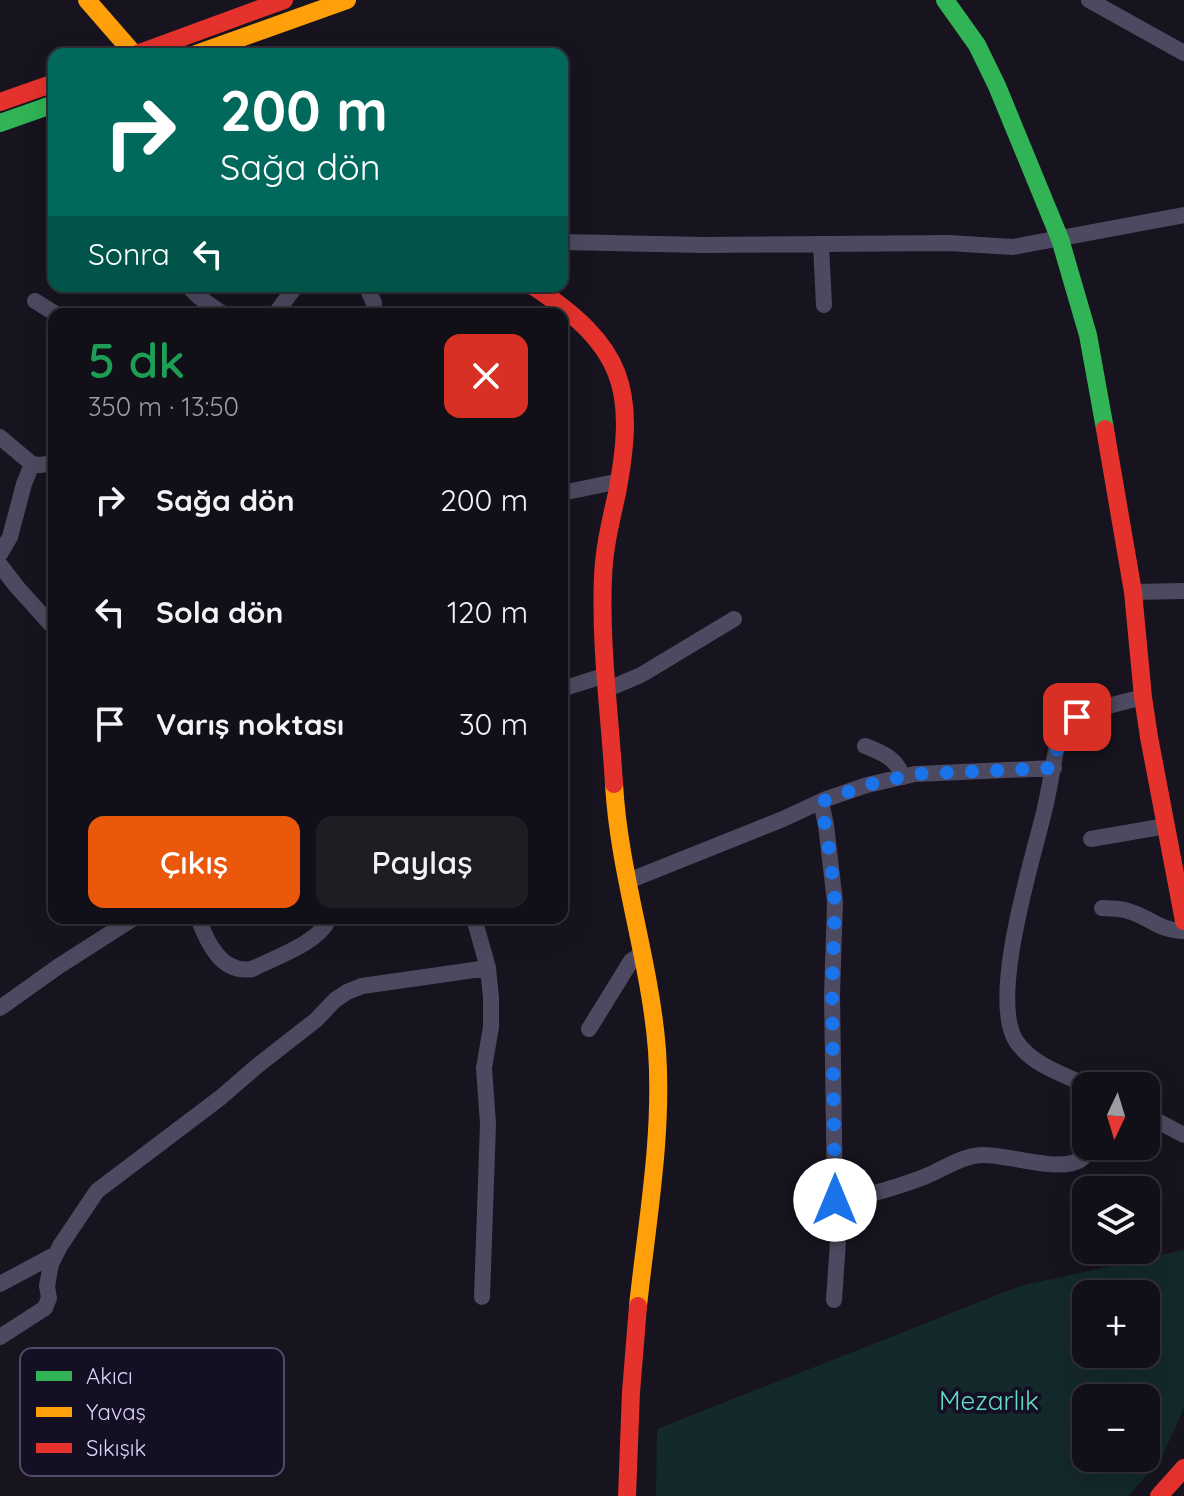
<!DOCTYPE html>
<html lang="tr">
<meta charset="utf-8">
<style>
:root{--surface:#110f17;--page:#1e1d24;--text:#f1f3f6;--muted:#9c9ca1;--line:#302f36;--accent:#ea580c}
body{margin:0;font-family:Quicksand,sans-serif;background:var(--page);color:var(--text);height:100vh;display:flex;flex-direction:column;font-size:30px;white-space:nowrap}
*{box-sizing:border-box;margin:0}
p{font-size:26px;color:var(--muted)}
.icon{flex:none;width:44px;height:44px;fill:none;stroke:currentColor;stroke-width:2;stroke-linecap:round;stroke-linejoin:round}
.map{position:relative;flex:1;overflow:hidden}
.side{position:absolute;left:48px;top:308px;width:520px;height:616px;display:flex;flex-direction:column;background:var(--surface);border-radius:16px;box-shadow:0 8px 32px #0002,0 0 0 2px var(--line)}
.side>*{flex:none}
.banner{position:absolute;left:48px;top:48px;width:520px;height:244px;border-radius:16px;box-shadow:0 8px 32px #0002,0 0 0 2px var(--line);background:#00695c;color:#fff;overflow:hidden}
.needle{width:52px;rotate:184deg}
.controls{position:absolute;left:1072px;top:1072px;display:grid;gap:16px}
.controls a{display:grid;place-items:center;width:88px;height:88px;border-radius:16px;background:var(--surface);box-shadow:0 8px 32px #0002,0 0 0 2px var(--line);font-size:40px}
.pin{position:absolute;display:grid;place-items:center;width:68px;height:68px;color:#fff;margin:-34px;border-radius:16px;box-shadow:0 4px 12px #0006}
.me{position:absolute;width:88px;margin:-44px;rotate:0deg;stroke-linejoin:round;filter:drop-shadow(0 0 6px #0008)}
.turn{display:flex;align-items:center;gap:28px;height:168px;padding:0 40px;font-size:36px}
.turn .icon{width:104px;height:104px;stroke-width:2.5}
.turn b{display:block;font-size:56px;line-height:68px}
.then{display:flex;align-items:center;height:76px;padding:0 40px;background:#0003;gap:16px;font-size:30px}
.round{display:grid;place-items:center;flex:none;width:84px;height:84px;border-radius:16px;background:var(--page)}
.overview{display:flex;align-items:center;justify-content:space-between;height:136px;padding:0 40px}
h1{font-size:48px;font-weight:600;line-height:60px;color:#1e9e55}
.action{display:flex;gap:16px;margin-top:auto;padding:16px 40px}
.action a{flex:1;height:92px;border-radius:16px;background:var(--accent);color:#fff;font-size:32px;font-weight:600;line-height:92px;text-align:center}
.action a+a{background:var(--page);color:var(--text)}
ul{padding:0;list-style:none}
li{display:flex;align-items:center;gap:24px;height:112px;padding:0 40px}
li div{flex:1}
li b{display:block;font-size:30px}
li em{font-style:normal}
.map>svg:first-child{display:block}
</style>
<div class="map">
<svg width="1184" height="1496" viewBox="0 0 1184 1496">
<rect width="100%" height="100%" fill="#17141f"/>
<path fill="#14292c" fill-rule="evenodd" d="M1184 1250V1408L1161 1459 1128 1496H656L657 1429 1020 1286ZM1086 1294H1146V1354H1086ZM1086 1398H1146V1458H1086Z"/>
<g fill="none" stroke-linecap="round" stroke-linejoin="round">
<path stroke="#4d4960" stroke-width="16" d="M1089 0 1184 53
M562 242 703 245 948 243 1013 247 1184 215
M821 244 824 305
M188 286 199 297 223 314
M366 286 374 303 373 314
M35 301 56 314
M275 314 296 286
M0 437 32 464 40 465 54 463
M562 493 620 481
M0 554 10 537 24 484 32 464
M0 565 17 587 54 628
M1133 592 1184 591
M562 689 606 675
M608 689 641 675 734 619
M865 746C883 753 896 758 903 777
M821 802 826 825 835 902 832 995 835 1200 838 1241 834 1300
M1091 839 1166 826
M628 881 783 819 826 799 867 785 915 774 1054 768
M1102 908C1110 909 1120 908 1128 911 1150 917 1159 931 1184 931
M198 918C207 942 221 974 252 969 274 958 321 942 329 918
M474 918 488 968 491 998V1027L484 1068 488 1124 482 1297
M0 1008 59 966 134 918
M589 1029 631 961 643 953
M1089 1086C1064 1075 1032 1065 1016 1041 989 998 1032 862 1044 812 1051 784 1054 755 1061 727 1072 713 1124 702 1143 697
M1146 1115 1184 1135
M835 1200C866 1197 895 1188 924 1177 944 1169 961 1156 982 1155 1008 1154 1058 1173 1080 1160 1085 1157 1088 1152 1091 1146
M0 1284 56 1254
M0 1337 45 1308 49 1298 47 1286 51 1264 60 1246 97 1191 220 1098 257 1066 316 1020 335 1000 347 992 362 986 488 968"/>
<path stroke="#30b455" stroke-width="18" d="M945 0 977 45 997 86 1060 239 1088 335 1105 429
M0 123 54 104"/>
<path stroke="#ff9f0a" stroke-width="18" d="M87 0 134 54
M196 54 347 0
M614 784C619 874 650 960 657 1050 663 1135 647 1221 638 1306"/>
<path stroke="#e5322d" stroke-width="18" d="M137 54 284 0
M0 102 54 83
M533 286C623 346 637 387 617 493 611 520 604 548 603 577 600 646 610 716 614 784
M1105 429 1133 592 1143 697 1149 737 1184 921
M627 1496 631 1392 638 1306
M1159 1496 1184 1468"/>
</g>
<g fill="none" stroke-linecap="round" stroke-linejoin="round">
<path stroke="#1a73e8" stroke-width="14" stroke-dasharray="0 25.2" d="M835 1200 832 995 835 902 830 855 821 802 867 785 915 774 1054 768 1061 727 1066 721 1077 717"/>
</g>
<g text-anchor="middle" stroke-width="8" stroke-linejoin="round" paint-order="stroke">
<g font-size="26" fill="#63dbc9" stroke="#150f24">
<text x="989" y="1410">Mezarlık</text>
</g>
</g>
<rect x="20" y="1348" width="264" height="128" rx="12" fill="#150f24" stroke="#514a65" stroke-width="2"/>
<rect x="36" y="1371" width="36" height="10" fill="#30b455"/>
<rect x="36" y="1407" width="36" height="10" fill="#ff9f0a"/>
<rect x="36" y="1443" width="36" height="10" fill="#e5322d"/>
<g font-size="22" fill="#ddd4fd">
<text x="86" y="1384">Akıcı</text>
<text x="86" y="1420">Yavaş</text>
<text x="86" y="1456">Sıkışık</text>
</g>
</svg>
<div class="controls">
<a><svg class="needle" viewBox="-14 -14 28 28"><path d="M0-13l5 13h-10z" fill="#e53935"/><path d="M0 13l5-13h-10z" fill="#9c9ca1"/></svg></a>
<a><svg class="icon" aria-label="layers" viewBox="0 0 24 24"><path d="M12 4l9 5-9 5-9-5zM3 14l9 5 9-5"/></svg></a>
<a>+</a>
<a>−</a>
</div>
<div class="pin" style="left:1077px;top:717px;background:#d93025"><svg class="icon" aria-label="arrive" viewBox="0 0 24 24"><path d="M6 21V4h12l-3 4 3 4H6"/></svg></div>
<svg class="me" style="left:835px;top:1200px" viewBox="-20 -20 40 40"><circle r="19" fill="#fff"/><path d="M0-13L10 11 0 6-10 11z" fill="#1a73e8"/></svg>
<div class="banner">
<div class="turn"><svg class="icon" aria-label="right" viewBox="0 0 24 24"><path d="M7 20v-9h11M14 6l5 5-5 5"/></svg><div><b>200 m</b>Sağa dön</div></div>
<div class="then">Sonra<svg class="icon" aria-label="left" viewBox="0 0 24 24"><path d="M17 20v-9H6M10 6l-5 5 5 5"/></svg></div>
</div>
<section class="side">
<div class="overview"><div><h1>5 dk</h1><p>350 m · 13:50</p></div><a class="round" style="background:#d93025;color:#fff"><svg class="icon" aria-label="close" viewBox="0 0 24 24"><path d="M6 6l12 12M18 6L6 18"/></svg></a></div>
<ul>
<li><svg class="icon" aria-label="right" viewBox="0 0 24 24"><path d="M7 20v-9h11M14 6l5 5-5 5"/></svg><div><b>Sağa dön</b></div><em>200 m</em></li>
<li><svg class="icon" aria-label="left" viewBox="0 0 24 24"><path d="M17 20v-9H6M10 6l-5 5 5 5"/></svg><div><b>Sola dön</b></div><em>120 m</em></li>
<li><svg class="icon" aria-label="arrive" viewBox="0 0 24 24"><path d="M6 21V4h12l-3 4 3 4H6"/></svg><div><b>Varış noktası</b></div><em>30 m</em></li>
</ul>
<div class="action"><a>Çıkış</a><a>Paylaş</a></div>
</section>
</div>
